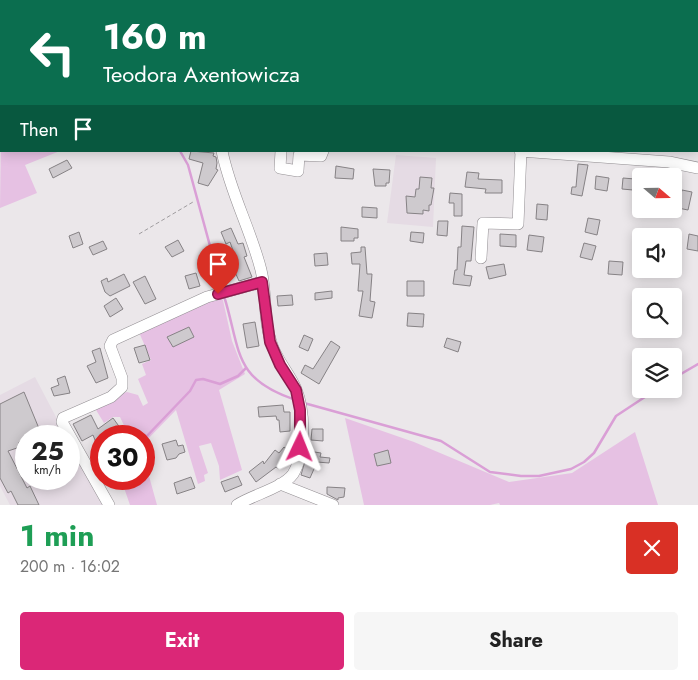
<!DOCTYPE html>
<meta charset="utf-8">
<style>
:root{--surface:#fff;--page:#f6f6f6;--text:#222;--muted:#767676;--accent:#db2777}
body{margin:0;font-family:Jost,sans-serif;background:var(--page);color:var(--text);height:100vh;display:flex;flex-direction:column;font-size:19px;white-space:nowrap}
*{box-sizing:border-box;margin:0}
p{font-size:16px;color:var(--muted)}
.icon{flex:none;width:28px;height:28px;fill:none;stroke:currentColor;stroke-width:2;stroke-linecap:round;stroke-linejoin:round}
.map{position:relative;height:505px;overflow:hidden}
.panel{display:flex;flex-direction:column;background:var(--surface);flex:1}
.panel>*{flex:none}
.guide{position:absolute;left:0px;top:0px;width:699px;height:152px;box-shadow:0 2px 12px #0003;background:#0b6e4f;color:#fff;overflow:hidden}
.needle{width:32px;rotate:110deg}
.fabs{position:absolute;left:632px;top:168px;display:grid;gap:10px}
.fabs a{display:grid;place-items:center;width:50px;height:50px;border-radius:5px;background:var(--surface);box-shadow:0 2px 12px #0003;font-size:25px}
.speed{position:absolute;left:15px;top:425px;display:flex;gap:10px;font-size:25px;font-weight:700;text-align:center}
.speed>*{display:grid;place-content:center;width:65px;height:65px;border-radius:50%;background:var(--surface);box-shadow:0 2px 12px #0003;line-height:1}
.speed small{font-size:12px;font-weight:400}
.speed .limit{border:8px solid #d22;background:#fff;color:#111}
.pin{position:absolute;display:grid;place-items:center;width:42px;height:42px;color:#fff;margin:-51px -21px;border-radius:50% 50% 50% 0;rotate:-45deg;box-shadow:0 0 5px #0007}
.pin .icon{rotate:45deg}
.me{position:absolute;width:55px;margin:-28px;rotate:2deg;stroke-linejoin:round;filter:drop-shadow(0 0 4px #0008)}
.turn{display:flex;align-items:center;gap:18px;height:105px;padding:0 20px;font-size:22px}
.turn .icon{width:65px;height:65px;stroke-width:2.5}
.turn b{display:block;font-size:35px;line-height:42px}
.then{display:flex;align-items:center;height:48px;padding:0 20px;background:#0003;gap:10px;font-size:19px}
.round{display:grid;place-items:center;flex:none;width:52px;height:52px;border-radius:5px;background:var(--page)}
.head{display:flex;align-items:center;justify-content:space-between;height:85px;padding:0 20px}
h1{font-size:30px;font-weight:700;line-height:38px;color:#1e9e55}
.primary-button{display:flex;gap:10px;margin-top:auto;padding:10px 20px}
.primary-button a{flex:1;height:58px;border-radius:5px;background:var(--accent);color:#fff;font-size:20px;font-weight:700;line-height:58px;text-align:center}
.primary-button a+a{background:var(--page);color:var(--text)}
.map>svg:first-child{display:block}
</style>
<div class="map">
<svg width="698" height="505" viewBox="0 0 698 505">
<rect width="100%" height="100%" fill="#ebe7ea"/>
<path fill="#e5dbe4" d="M396 155 436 158 433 227 387 223Z
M35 377 66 436H26V479H69V441L102 505H10L0 486V395Z"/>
<path fill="#e6c1e3" d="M1 128V151H60L25 165 37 193 0 208Z
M222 296 232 341 245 374 219 390 242 470 220 480 219 466 211 443 199 446 208 473 204 475 205 481 198 484 176 410 144 443V436H129L120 417H113L104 423 93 405 127 392 138 395 143 406 148 403 138 379 146 375 142 364 151 360 138 330Z
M345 418 414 442 509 482 572 473 635 432 658 505H500L499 503 490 505H364Z
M144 458 157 505H130L121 479H144Z"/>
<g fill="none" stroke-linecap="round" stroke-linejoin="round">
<path stroke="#da9fd6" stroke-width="2.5" d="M0 128 1 127
M180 151 188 165 222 290
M224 296C241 350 232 379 296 400
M674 378 698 364
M304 403 441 441 490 472 521 476H539L571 469 584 462 594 453 616 416 657 389
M144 439 190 391 196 380 203 379 220 384 238 376 246 368"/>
</g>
<path fill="#cecace" stroke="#868285" d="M191 151 214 153 213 156 216 157 217 163 216 169 218 170 208 186 198 183 203 163 189 159Z
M67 160 72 168 53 178 49 169Z
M578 164 588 165 582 196 571 194 572 187H576Z
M336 166 354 169 353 179 335 178Z
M373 169 390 170 389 183H386V186H375Z
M467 172 479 173 478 179 502 180V193H485L486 189 465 187Z
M596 176 609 178 607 191 595 189Z
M420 177 432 178 431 188H434L431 205H429V211L423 210V214L407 213 406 196 415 197 416 189H419Z
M623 178 635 179 633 190 622 189Z
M682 190 692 192 688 210 678 208Z
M450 193 462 194V216H454V203H449Z
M537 204 548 205 547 220 536 219Z
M362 207 377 208V218L362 217Z
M588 218 600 220 597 235 585 232Z
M438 221H448L447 236 437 235Z
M462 226 474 227 471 261H466L464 275 472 276 470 286 453 284 455 270H457L458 247H461Z
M341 227 358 229V238H354V241H341Z
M231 228 238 244 243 243 247 256 244 257 252 277 239 281 235 272 230 274 227 263 236 259 230 242 226 244 221 232Z
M79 232 83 244 73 248 69 236Z
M411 232 424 233 423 243 410 241Z
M500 234 516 235V247L500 246Z
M689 234 698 236V251L687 249Z
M529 235 544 237 542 252 527 250Z
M178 240 184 251 172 257 165 247Z
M103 241 107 249 93 255 89 247Z
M584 243 596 246 592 260 580 257Z
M361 247H365L367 274H372L370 301 375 302 372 318 359 316 363 291H358L360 264H352L351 253 361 252Z
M327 253 328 265 315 266 314 254Z
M609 261 623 262 622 275 608 274Z
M504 264 506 275 489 279 486 267Z
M196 273 200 286 189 289 185 276Z
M124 274 130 286 110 296 105 292 101 281 107 278 108 282Z
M145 276 156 299 145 304 133 282Z
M407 281H424V296H407Z
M332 291V298L315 300V293Z
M292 295 293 305 278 306 277 296Z
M116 298 123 309 110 317 104 306Z
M408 313 424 314 423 327 407 326Z
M255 322 259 346 247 348 243 324Z
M189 327 194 337 173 347 167 337Z
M304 335 313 339 308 351 299 347Z
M447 338 461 342 458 352 444 347Z
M331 341 340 347 319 384 301 373 305 365 313 369Z
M145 345 150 360 139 363 134 348Z
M100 348 108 378 96 383 87 366 96 362 92 351Z
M65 376 70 393 54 396 51 388 59 385 57 379Z
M24 392 40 431 26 436 19 442 17 448 8 451 27 488 30 486 39 505H18L11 491 8 493 0 478V404Z
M283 405 284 412H290V431L280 432 279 420H277L276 416 259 417 258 407Z
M91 415 98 429 113 418 126 436H101V443L97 445 93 435 82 441 73 424Z
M312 429H323V441L311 440Z
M176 440 178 446 183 445 185 452 179 454 176 458 167 460 162 444Z
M284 447 289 451 279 469 276 467 256 482 249 472 263 461 264 464 275 450 279 453Z
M388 450 391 463 377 466 374 454Z
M308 451 321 453 320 457 330 458 329 463 317 462 310 478 301 475Z
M238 476 242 485 225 492 221 482Z
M191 477 195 488 177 494 174 483Z
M327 487 345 488 344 497 338 498V500L327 494Z"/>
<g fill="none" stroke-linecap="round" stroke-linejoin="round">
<g stroke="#938f93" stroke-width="12">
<path id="minor" d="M27 0 29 1
M78 0 79 1
M493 0 495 1
M94 1 95 0
M219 1 220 0
M246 1 247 0
M332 1 333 0
M409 1 410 0
M544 1V0
M0 28 1 29
M0 82 1 81
M222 151C230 192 251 230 261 270 267 294 263 319 271 342 276 360 289 372 296 389 305 411 306 453 293 474 283 488 252 495 237 505
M281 151 280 168 298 171 299 155 321 156 323 151
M520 151 669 162 698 168
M481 258 483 223 518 224 521 151
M280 484 333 505
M109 505 62 422 63 418 111 397 122 387V378L110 346 113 340 207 297 262 282"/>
</g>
<path stroke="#9f9c9f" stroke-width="1" stroke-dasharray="4 2.5" stroke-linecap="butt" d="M601 1V0
M139 234 193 202"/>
<use href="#minor" stroke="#fff" stroke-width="11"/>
</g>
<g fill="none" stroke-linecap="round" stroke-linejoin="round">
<g stroke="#8e194d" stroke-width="12">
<path id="route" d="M218 294 262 282 270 342 280 365 296 390 300 410V447"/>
</g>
<use href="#route" stroke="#db2777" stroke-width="9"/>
</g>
</svg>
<div class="fabs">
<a><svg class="needle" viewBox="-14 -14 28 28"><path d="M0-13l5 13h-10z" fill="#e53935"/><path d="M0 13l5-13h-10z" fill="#767676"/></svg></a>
<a><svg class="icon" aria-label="sound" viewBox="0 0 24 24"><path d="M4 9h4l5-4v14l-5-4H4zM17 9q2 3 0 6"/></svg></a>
<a><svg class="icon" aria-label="search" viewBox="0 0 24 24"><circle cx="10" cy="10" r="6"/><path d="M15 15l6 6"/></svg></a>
<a><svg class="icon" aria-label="layers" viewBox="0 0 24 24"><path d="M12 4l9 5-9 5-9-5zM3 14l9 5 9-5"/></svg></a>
</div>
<div class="speed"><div>25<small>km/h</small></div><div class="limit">30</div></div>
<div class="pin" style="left:218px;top:294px;background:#d93025"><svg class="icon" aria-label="arrive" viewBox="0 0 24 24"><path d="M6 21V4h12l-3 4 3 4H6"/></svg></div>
<svg class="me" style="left:300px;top:447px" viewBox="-20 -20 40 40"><path d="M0-17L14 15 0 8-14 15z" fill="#db2777" stroke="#fff" stroke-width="4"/></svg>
<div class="guide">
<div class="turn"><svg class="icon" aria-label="left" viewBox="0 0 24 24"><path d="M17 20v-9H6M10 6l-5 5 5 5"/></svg><div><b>160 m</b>Teodora Axentowicza</div></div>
<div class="then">Then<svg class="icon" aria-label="arrive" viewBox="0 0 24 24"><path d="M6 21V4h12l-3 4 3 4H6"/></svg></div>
</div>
</div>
<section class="panel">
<div class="head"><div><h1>1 min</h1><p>200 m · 16:02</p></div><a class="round" style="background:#d93025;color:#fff"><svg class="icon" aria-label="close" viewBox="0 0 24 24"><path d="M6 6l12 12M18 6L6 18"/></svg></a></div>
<div class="primary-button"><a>Exit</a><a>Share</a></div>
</section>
